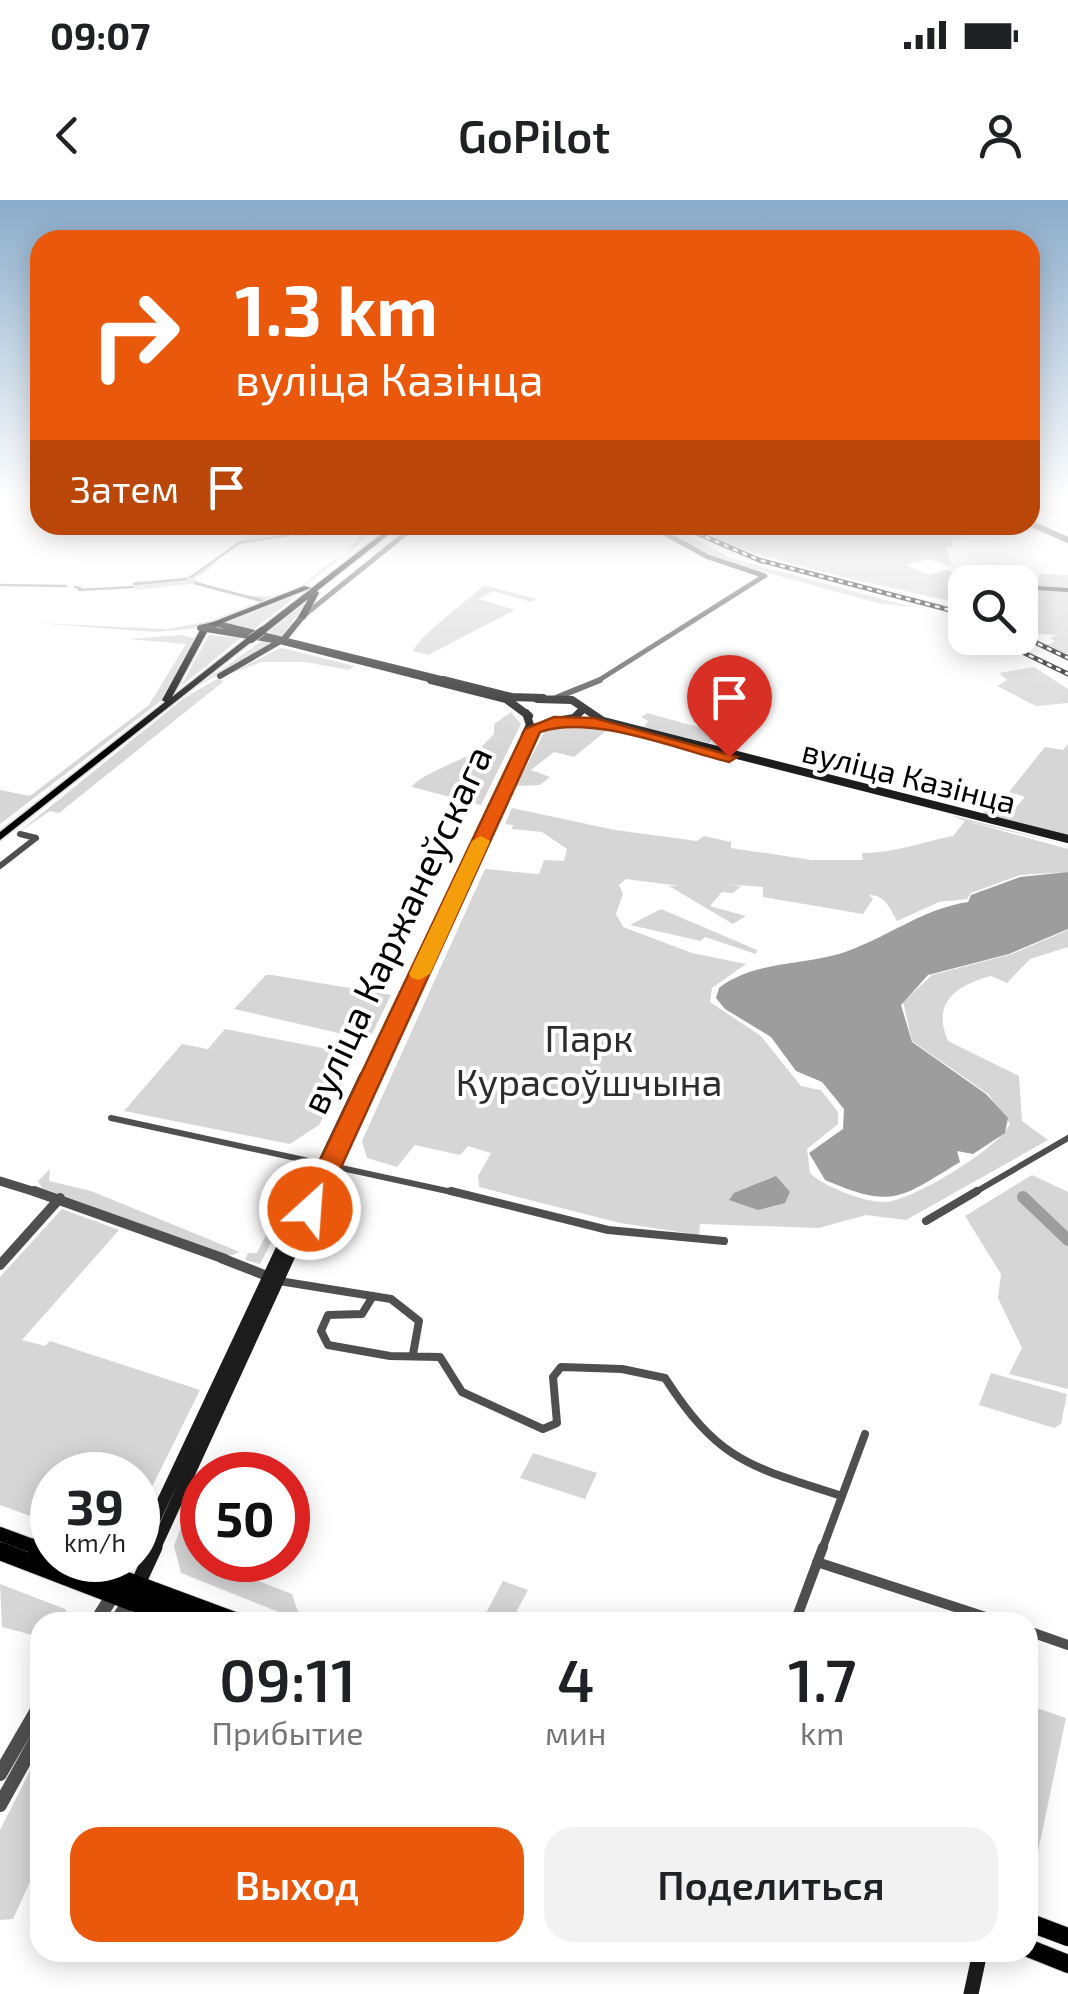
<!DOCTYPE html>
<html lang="ru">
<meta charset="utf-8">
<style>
:root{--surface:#fff;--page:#f2f2f2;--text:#202124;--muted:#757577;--accent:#ea580c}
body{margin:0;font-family:"Exo 2",sans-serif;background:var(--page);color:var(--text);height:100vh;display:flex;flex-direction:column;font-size:38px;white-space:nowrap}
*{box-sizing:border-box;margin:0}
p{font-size:32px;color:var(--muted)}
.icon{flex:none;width:55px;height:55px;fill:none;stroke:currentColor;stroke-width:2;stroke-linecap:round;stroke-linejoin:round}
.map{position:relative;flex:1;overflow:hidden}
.sheet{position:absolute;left:30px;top:1412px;width:1008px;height:350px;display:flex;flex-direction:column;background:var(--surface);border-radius:30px;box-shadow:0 5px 25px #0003}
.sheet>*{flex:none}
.guide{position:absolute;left:30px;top:30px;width:1010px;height:305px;border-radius:30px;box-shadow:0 5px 25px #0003;background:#ea580c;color:#fff;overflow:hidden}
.tools{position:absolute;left:948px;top:365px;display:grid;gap:20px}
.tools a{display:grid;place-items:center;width:90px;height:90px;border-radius:20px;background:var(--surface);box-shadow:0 5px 25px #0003;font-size:50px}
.speed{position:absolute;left:30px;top:1252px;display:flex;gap:20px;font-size:50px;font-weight:700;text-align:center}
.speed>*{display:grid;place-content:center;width:130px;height:130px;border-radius:50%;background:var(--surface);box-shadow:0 5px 25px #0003;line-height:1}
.speed small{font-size:25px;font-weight:400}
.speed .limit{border:15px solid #d22;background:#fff;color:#111}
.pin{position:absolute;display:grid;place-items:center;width:85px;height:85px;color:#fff;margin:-102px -42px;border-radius:50% 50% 50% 0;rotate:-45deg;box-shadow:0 0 10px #0007}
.pin .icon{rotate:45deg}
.me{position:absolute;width:110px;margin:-55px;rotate:26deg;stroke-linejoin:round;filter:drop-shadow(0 0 8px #0008)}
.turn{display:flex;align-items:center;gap:35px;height:210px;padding:0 40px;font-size:45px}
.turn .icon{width:130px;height:130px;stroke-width:2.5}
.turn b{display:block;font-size:70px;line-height:85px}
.then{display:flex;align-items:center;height:95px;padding:0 40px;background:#0003;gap:20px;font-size:38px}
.eta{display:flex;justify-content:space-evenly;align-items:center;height:170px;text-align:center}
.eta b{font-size:60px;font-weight:600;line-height:70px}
.action{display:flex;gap:20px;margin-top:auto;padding:20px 40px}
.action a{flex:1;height:115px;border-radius:30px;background:var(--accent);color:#fff;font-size:40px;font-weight:600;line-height:115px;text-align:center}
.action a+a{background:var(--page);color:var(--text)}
.status{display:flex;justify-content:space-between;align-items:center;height:70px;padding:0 50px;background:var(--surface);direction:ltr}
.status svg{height:28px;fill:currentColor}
header{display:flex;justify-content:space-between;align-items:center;height:130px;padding:0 40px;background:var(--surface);font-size:45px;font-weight:600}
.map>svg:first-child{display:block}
</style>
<div class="status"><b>09:07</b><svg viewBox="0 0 49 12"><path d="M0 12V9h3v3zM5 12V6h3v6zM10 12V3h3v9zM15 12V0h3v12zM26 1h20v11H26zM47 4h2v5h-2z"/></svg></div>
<header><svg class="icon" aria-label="back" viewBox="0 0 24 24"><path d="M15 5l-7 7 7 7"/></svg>GoPilot<svg class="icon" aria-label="person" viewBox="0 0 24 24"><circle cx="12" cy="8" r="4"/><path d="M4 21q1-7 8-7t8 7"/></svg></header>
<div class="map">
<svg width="1068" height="1794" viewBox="0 0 1068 1794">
<rect width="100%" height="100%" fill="#fff"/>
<path fill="#d6d6d6" d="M382 325 344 356 363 332C329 334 257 329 230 350 217 360 209 372 194 379 214 391 270 403 292 392 310 383 325 362 342 357L297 391 190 429 155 432 35 423 167 429 206 422 259 402 192 384 135 390V381L168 382 195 374 246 336Z
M654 325H669L730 358 912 407 881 404 720 360Z
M701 325H723L743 334 776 325 845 329 840 325H874L854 330 1030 325 1064 340 1020 327 960 335 968 338 952 339V347H946L952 366 928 359 906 365 929 375 946 370 981 382H965V405C927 394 703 352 701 325Z
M1039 374 1068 375V389H1064L1068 392V456L1045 445 1055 442 1050 438 1056 435 1020 433 1026 430 1020 427V387H1038Z
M484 385 536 399 531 402 493 391 479 399 515 410 428 455 413 451C419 436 467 401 484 385Z
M298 395 254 429H247L271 434 268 431 307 400 283 436 238 430 223 423Z
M181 435 197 439 170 494 0 624V590L30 596 149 505 186 444 128 439Z
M209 435 271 440 274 442 198 486 263 440 236 436 241 438 181 486Z
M281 448 287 449 354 466 349 470 305 462H261L224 476Z
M1034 467 1068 489V503L1036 506 997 486 1007 480 999 473Z
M217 479 224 481 59 613 50 611 19 632 184 498Z
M511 512 521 524 481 605 412 587C417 576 462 560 477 551 481 548 489 539 494 534V524Z
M647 513 716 532 718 535 708 543 644 527 648 521 641 517Z
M585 526 606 531 574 557 554 552 531 570 550 577 540 585 516 586 546 529Z
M1068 544V637L982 614 988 608V615L993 609 1011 613 1025 597 1009 592 1045 547 1063 550Z
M512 608 615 630 697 641 704 636 731 642V648L812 660H863L862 653C896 653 921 642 953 636L965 621 950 615 1068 645 966 621 1068 649V672L1020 675 971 693 967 699 939 702 897 721C890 709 886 695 869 695L873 699 863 714 763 697V687L726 684 741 686 733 693 722 692 710 706 746 716 733 724 669 686H680L626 679 619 685 623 694 616 714 623 727 692 753 746 764 712 788 710 802 761 836 801 886 821 890 838 912V924L807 949 810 973C825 987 863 1002 884 1002 911 1002 999 948 1010 924L988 894 912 841 903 802 932 775 1012 754 1068 730V747L1030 759 1007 783 991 776C957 785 931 802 948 841L1019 876 1022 921 1048 940 906 1020 866 1015 819 1028 700 1024 699 1035 620 1023 479 987 478 976 491 953 468 946 460 955 415 945 397 967 367 958 362 941 485 669 539 674 544 660 564 661 567 649 542 632 512 629 513 625 505 624Z
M661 709 757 750 756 754 705 737 701 741 630 725Z
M266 775H272L391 795 369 840 234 809Z
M225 829 353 854 322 900 327 910 319 925 290 944 124 911 182 844 208 849Z
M298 961 312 964 260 1064 245 1060 248 1053H257L279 1009 273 1004 289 970 298 968 291 966Z
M50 969 49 981 91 991 240 1052 229 1056 42 988 38 981Z
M1032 975 1068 992V1189L1009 1174 1022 1148 998 1098 1001 1074 965 1016Z
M62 1009 119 1030 22 1140 45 1146 50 1141 200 1190 138 1315V1275H52V1324L0 1305V1077Z
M991 1173 1067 1194 1061 1224 1054 1228 979 1205Z
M533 1253 597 1273 585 1299 520 1278Z
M192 1298 202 1310V1360H224L235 1372 292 1394 301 1421 181 1373 174 1346Z
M503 1381 528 1390 511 1422 486 1413Z
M0 1384 65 1409 71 1422H40V1437L2 1427Z
M1028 1505 1066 1518 1034 1671 1028 1669Z
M40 1551V1660L13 1719 0 1720V1630Z"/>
<path fill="#9d9d9d" d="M1068 672V729L1009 754 928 775 901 805 912 842 986 894 1008 918 1005 933 973 954 957 951 960 962C899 999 893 1009 825 980L809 953 843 929 844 909 822 882 796 871 771 837 725 809 716 798 719 788C752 762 800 765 839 754 884 740 921 709 968 702L971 695 1020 677Z
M776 976 790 992 785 1003 758 1010 729 1000 734 993Z"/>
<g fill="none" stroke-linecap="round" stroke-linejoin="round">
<path stroke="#9d9d9d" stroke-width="2.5" d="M293 335 365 330
M191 377 239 343 288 335
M195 383 263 401
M134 384 186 379
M0 385 66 386
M75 387 80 388
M79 390 133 387"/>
<path stroke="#9d9d9d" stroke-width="12" d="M1023 997 1068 1040"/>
<g stroke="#dbdbdb" stroke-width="16">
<path id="primary-far1" d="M0 1334 43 1350"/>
</g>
<g stroke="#dbdbdb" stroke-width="20">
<path id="primary" d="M36 1347 52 1353
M0 1351 185 1422
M70 1360 237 1422
M1028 1722 1068 1737
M1028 1748 1068 1764"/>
</g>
<g stroke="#dbdbdb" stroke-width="3">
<path id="trunk" d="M393 325H401L317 391 319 393 305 419 298 417 308 399 265 433H259V429Z
M304 386 311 388 215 426 208 424Z
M200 430 207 432 172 497 248 437 255 439 0 640V632L165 502 162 500Z"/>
</g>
<path stroke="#4f4f4f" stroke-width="4" d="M838 325 852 330 907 325
M964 376 984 382
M1020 387 1068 390"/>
<path stroke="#4f4f4f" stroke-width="6" d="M111 918 461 994
M972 994 1068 938"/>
<path stroke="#4f4f4f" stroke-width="8" d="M451 991 608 1030 724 1041
M926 1021 977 991
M279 1081 391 1099 419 1121 413 1154
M373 1096 362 1114 328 1115 321 1131 328 1145 390 1156 440 1157 462 1192 543 1229 557 1223 553 1177 561 1167 622 1169 665 1178C720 1263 750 1266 842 1296
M822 1350 865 1234"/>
<path stroke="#4f4f4f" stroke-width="10" d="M817 1362 1001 1422
M795 1422 823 1347
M1028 1431 1068 1445"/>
<path stroke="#4f4f4f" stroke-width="5" d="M650 325 708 357 765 376
M302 417 416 325
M596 482 764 376"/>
<path stroke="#4f4f4f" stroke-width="6" d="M558 497 600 480
M20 634 36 638
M0 666 36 638"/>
<path stroke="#4f4f4f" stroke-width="9" d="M0 981 42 994"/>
<path stroke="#4f4f4f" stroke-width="10" d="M34 991 225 1059
M221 1058 272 1078
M0 1065 60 998"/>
<path stroke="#4f4f4f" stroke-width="14" d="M96 1422 113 1395
M116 1422 130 1401
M0 1574 40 1505
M0 1605 40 1533"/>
<path stroke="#1c1c1c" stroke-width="6" d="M1030 323 1068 340
M220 476 284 439 302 417
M441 482 280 441 200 428 218 424 453 482"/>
<path stroke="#1c1c1c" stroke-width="8" d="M431 480 506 499 529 516
M443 480 512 497 543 498
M537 499 572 500 603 521 1068 639
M550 522 574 518 583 509
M525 535 530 525 526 513
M449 710 530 535 536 527 554 522"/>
<path stroke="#1c1c1c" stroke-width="10" d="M308 994 364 876
M318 994 451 707"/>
<path stroke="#1c1c1c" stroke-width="12" d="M140 1350 309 991
M154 1350 319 991"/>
<path stroke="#1c1c1c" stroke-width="15" d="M138 1354 141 1347
M136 1388 155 1347
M971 1794 980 1752"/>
<use href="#primary-far1" stroke="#000" stroke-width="14"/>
<use href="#primary" stroke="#000" stroke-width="18"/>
<use href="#trunk" fill="#000" fill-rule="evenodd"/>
<g stroke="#000" stroke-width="5">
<path id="rail" d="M678 325 759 360 965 414
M1020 435 1068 458
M993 438 1068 474"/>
</g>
<use href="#rail" stroke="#fff" stroke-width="2.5" stroke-dasharray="5" stroke-linecap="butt"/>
<g stroke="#dbdbdb" stroke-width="9" stroke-linecap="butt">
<path id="trunk-bridge" d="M251 439 262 431"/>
</g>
<use href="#trunk-bridge" stroke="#000" stroke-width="8"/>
</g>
<linearGradient id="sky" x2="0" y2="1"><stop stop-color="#8aabca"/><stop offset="0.54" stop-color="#fff"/><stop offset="1" stop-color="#fff" stop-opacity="0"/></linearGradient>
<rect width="1068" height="551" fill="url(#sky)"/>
<path fill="#ea580c" stroke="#983908" stroke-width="2.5" d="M554 517 594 518 737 557 729 562C676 549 593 514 540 532L322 1009 318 1015H301L297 1009 525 529Z"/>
<path fill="#f59e0b" d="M481 636 490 641 430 774 419 780 412 778 409 774 472 641Z"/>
<g text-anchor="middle" stroke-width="8" stroke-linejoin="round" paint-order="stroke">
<g font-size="32" fill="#000" stroke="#fff">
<text transform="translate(909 577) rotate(14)" y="11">вуліца Казінца</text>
</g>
<g font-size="38" fill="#000" stroke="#fff">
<text transform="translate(397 730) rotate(-65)" y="13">вуліца Каржанеўскага</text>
</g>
<g font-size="38" fill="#2d2d2d" stroke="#fff">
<text x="589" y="852">Парк<tspan x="589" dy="44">Курасоўшчына</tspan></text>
</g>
</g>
</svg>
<div class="tools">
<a><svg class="icon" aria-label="search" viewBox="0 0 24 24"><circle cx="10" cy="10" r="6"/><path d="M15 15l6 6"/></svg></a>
</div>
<div class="speed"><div>39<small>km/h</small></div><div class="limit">50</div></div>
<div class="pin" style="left:729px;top:557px;background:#d93025"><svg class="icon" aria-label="arrive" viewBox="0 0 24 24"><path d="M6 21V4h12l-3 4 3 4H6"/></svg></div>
<svg class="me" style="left:310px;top:1009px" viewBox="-20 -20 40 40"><circle r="17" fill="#ea580c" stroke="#fff" stroke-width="3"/><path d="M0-11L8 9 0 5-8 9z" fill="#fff"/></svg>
<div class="guide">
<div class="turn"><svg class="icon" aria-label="right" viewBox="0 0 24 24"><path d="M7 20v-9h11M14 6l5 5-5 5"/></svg><div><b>1.3 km</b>вуліца Казінца</div></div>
<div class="then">Затем<svg class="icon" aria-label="arrive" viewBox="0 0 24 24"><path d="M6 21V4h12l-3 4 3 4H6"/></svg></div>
</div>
<section class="sheet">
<div class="eta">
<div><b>09:11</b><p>Прибытие</p></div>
<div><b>4</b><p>мин</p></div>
<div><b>1.7</b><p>km</p></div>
</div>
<div class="action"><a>Выход</a><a>Поделиться</a></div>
</section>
</div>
